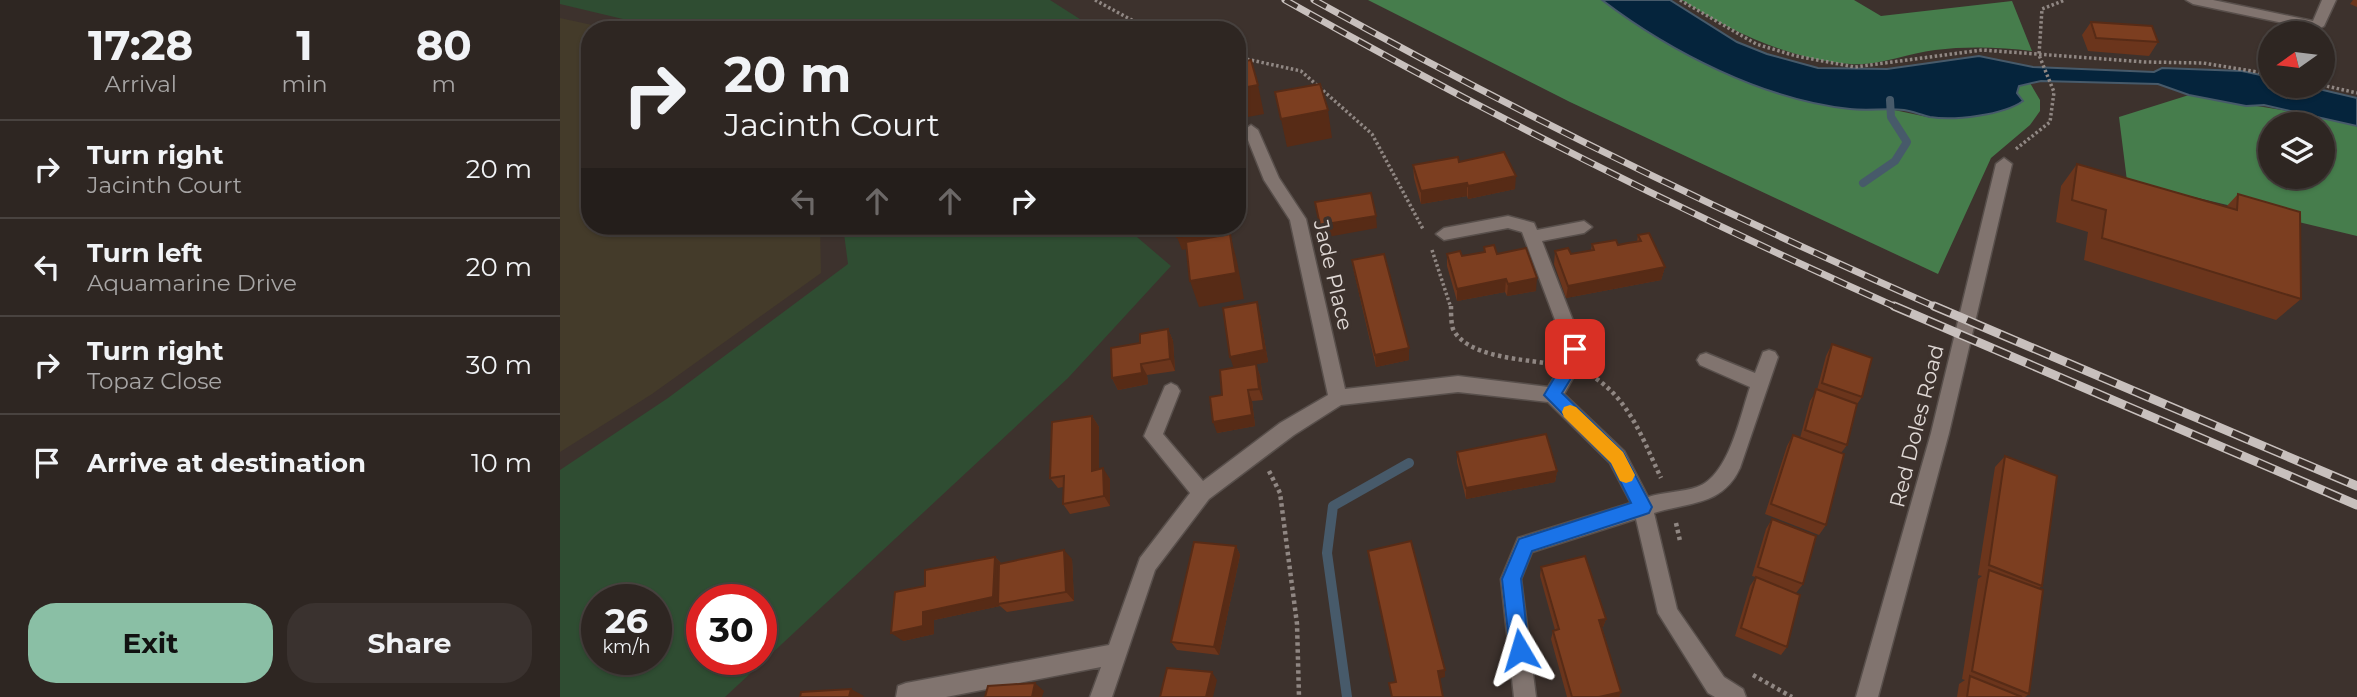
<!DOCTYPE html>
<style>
:root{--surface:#2e2622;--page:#3a322f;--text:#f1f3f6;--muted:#a7a5a5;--line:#494340;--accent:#8abfa5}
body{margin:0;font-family:Montserrat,sans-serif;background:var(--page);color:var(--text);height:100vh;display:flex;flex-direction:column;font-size:26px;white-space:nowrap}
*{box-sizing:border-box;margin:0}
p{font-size:23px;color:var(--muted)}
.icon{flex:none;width:38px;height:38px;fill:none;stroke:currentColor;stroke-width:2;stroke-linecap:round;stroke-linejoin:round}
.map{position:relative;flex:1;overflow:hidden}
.details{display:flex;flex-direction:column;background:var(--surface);width:560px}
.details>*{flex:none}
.hud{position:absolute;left:21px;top:21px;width:665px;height:214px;border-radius:28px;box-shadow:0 2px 5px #0004,0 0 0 2px var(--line);background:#2e2622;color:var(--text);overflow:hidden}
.needle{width:46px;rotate:256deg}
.fabs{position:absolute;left:1698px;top:21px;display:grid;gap:14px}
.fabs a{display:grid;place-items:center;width:77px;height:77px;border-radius:50%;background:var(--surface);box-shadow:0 2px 5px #0004,0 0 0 2px var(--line);font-size:35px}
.speed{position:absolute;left:21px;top:584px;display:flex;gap:14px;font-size:35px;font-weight:700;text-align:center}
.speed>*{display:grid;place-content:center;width:91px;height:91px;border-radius:50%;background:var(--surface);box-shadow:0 2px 5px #0004,0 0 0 2px var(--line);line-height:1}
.speed small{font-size:18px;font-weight:400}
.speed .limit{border:10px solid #d22;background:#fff;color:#111}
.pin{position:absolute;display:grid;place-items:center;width:60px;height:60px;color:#fff;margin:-30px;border-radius:14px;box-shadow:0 4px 10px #0006}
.me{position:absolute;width:77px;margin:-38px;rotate:353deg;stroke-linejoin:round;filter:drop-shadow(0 0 5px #0008)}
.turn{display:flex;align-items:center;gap:24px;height:147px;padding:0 28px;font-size:32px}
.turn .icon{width:91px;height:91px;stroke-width:2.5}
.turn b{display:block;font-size:49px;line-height:60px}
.lanes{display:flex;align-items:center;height:66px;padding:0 28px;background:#0003;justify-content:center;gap:35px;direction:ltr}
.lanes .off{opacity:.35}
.eta{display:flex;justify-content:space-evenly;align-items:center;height:119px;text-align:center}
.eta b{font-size:42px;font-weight:700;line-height:49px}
.primary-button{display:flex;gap:14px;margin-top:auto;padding:14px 28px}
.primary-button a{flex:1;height:80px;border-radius:28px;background:var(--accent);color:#111;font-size:28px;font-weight:700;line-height:80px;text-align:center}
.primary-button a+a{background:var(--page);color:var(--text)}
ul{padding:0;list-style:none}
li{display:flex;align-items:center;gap:21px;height:98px;padding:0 28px;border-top:2px solid var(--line)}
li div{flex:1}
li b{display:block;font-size:26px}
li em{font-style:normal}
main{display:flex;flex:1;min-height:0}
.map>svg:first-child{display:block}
</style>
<main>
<section class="details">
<div class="eta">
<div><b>17:28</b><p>Arrival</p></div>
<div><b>1</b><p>min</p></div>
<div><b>80</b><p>m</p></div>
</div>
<ul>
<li><svg class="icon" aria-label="right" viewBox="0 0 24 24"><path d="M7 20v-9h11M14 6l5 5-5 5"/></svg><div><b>Turn right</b><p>Jacinth Court</p></div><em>20 m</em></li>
<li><svg class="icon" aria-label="left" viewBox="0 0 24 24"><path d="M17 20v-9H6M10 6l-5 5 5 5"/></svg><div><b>Turn left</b><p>Aquamarine Drive</p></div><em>20 m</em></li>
<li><svg class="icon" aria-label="right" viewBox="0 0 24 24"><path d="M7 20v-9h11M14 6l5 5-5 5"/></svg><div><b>Turn right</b><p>Topaz Close</p></div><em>30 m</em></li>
<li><svg class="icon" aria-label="arrive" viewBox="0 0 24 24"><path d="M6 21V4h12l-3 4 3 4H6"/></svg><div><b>Arrive at destination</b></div><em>10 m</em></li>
</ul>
<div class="primary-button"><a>Exit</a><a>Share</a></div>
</section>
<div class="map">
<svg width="1797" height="697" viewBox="0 0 1797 697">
<rect width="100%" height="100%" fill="#3d322d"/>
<path fill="#443b2a" d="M0 18 55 30H30V226H260L261 273 92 394 0 452Z"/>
<path fill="#2f4d32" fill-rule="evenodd" d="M0 0H490L537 30H93L88 25 0 4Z
M283 226H564L611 266 508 378 165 697H0V470L108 398 288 264ZM37 600H96V660H37ZM142 600H201V660H142Z"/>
<path fill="#467d4c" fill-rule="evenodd" d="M808 0H1042L1125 53 1170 75 1372 118 1457 93 1459 85 1470 83 1480 100V111L1470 125 1431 158 1378 274 1010 102Z
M1122 0H1294L1321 16 1452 1 1472 51C1441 47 1406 46 1375 50 1348 53 1319 66 1291 64 1232 60 1171 32 1122 0Z
M1629 95C1685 106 1742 110 1797 126V236L1567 181 1559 117ZM1710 124H1762V177H1710Z"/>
<path fill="#05243c" stroke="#475a6a" stroke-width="2" d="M1042 0H1110L1177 42 1207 54 1258 68 1327 69 1419 56 1473 67 1594 72 1602 68 1682 71 1710 77V86H1746L1797 98V126L1704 105 1686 106 1629 95 1598 84 1481 81 1459 86 1457 93 1463 101C1444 115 1394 121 1370 117 1361 115 1352 111 1344 110 1326 108 1308 111 1290 109 1204 100 1110 52 1042 0Z"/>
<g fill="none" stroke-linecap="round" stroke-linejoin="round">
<path stroke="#475a6a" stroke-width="8" d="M1303 183 1335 161 1347 142 1331 117 1330 100"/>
<path stroke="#475a6a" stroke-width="10" d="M787 697 767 553 773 506 849 463"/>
<g stroke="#584f4b" stroke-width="3">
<path id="minor" d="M1626 0H1653L1753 21 1762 0H1776L1764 26 1757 30 1633 4Z
M691 125 698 130 719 178 746 219 785 389 898 376 988 387 1002 365 1006 349 962 232 948 228 884 240 876 234 884 228 948 216 974 223 977 230 1024 221 1032 227 1024 233 982 241 1024 349 1019 367 1004 394 1064 451 1088 497C1104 492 1123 492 1137 487 1169 476 1180 416 1190 387L1140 365 1137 360 1140 355 1146 353 1195 373 1203 352 1209 350 1215 352 1218 357 1180 468C1163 506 1128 502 1094 513L1117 609 1164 677 1183 689 1186 697H1155L1148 693 1098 613 1076 519 972 552 961 579 976 697H954L941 579 958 538 1071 503 1050 463 988 402 898 392 781 405 734 435 649 499 595 570 552 697H530L541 667 386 697H336L338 686 346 683 549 645 580 558 630 493 584 436 605 386 611 383 617 386 620 391 603 434 643 481 720 423 768 395 730 220 704 180 684 130Z
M1444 158 1452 164 1389 433 1318 697H1296L1371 433 1436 164Z"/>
</g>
<path stroke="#908783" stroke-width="3.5" stroke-dasharray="2.5 2.5" stroke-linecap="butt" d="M535 0 590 30
M1120 0 1196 44 1236 56 1295 67 1422 50 1585 62 1643 63 1710 74
M677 57 741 71 812 134 863 229
M1762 85 1797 93
M1456 149 1490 122 1494 92 1479 55 1482 9 1505 0
M872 250 891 308"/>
<path stroke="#908783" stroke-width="4.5" stroke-dasharray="3.5 3.5" stroke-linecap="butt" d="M891 306C891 313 891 323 893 329 906 356 959 359 985 363
M1030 375C1069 397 1083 440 1101 478
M709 471 720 493 737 624 739 697
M1116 523 1120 541
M1193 675 1232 697"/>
<use href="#minor" fill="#81746f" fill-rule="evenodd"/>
<g stroke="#c8c0bd" stroke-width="7">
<path id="rail-far1" d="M725 0C925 113 1129 215 1338 308
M754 0C957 113 1165 214 1378 308"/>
</g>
<g stroke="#c8c0bd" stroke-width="9">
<path id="rail" d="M1334 306 1797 505
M1374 306 1797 486"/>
</g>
<use href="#rail-far1" stroke="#3d322d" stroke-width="4.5" stroke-dasharray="14" stroke-linecap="butt"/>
<use href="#rail" stroke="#3d322d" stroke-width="6" stroke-dasharray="18" stroke-linecap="butt"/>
</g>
<path fill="#6b351c" d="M1793 0H1797V7L1790 4Z
M1531 22 1598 42 1589 56 1528 51 1522 35Z
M899 162 955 189 908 199 907 196 861 204 854 178 853 165Z
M1517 164 1666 207 1678 194 1741 299 1716 320 1524 260 1528 232 1496 222 1501 186Z
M1078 235 1105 267 1101 280 1006 298 994 264 995 251 1011 254 1031 250 1032 244 1058 245 1077 242Z
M924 247 937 254 976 291 947 296 945 292 897 301 887 266V254L902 256 924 253Z
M792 260 849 360 816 367 794 272Z
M700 314 708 362 696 364 700 376 703 400 692 401 695 426 657 433 662 395Z
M608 329 613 341 615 371 587 375 588 384 558 390 552 378 580 343Z
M1272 344 1302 397 1297 404 1287 445 1281 453 1266 525 1259 535 1205 514 1227 446 1233 435 1240 438 1250 401 1257 390 1266 356Z
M532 416 539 427V469L550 479V506L510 514 503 504V487L498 488 490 478Z
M897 452 997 471 995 482 906 499 897 462Z
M1445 456 1482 586 1478 589 1469 694 1465 697H1397L1399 684 1405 680 1402 679 1418 579 1422 576 1418 575 1435 467Z
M1212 519 1243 584 1236 593 1227 647 1221 655 1175 636 1190 586 1196 577 1192 576 1206 529Z
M676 546 680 555 659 655 617 650 611 642Z
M435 557 442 564 512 559 514 601 447 612 440 606 374 620V634L343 641 365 586Z
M981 567 1046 619 1043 627H1042L1061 692 1059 697H1007L991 639 993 631 995 630 980 576Z"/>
<path fill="#572b16" d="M698 85 704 114 677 119V89Z
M768 110 772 138 727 147 721 119Z
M956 176 955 189 908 199V186Z
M907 183V196L861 204V191Z
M816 216 817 228 762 238 760 225Z
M648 226H651L653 244 622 250 617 237Z
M670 234 677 261 684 299 639 307 630 281Z
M1105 267 1101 280 1006 298 1008 286Z
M977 278 976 291 947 296 948 284Z
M946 279 945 292 897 301V289Z
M697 302 700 314 708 362 674 369 670 357Z
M608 329 613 341 615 371 610 359Z
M849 348V360L816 367 815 355Z
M581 364 587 375 588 384 558 390 552 378Z
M696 364 700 376 703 400 699 389Z
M688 390 692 401 695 426 657 433 653 422Z
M532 416 539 427V481L532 471Z
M543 468 550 479V506L544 496Z
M997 471 995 482 906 499V488Z
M676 546 680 555 659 655 654 647Z
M504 550 512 559 514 601 506 592Z
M435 557 444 566 438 604 440 606 374 620V634L343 641 331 633 363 612Z
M1046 619 1043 627 1036 628 1039 620Z
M885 670V677L878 679V671Z
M652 672 657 680 653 697H646Z
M475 683 484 691 482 697H472Z
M291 689 304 696 303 697H289Z
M1061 692 1059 697H1039Z"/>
<path fill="#7c3e20" stroke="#572b16" stroke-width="2" d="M1531 22 1592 26 1598 42 1536 38Z
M691 60 698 85 677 89V62Z
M760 84 768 110 721 119 715 92Z
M944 152 956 176 908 186 907 183 861 191 853 165 898 157 899 162Z
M1517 164 1677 210 1678 194 1740 212 1741 299 1542 238 1546 210 1512 200Z
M811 193 816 216 760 225 755 202Z
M616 226H648L649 231 617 237Z
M1089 233 1105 267 1008 286 995 251 1008 248 1011 254 1034 250 1032 244 1056 240 1058 245 1068 243 1081 241 1078 235Z
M670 234 676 273 630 281 626 242Z
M934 245 937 254 966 248 977 278 948 284 946 279 897 289 887 254 900 251 902 256 925 252 924 247Z
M824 254 849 348 815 355 792 260Z
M697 302 704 350 670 357 663 308Z
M608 329 610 359 581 364 582 373 552 378 551 348 580 343V334Z
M1272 344 1312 358 1302 397 1262 383Z
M696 364 699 389 688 390 692 415 653 422 650 397 662 395 660 370Z
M1256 389 1297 404 1287 445 1245 430Z
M532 416V471L543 468 544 496 503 504 504 476 490 478 492 422Z
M986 434 997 471 906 488 897 452Z
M1233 435 1284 454 1266 525 1211 504Z
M1445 456 1497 476 1482 586 1429 565Z
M1212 519 1256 536 1243 584 1198 567Z
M851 541 885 670 878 671 883 697H832L829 683 836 682 808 551Z
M634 542 676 546 654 647 611 642Z
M504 550 506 592 438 604 439 564Z
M1025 556 1046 619 1039 620 1061 692 1039 697H1012L993 631 999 629 981 567Z
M435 557 433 597 363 612V626L331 633 335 592 365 586V570Z
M1429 570 1483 590 1469 694 1412 671Z
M1196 577 1240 595 1227 647 1181 628Z
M607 668 652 672 646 697H600Z
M1410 676 1462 697H1407Z
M475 683 472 697H425L428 686Z
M291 689 289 697H240L241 692Z"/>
<path fill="#1a73e8" stroke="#114b97" stroke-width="2" d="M1015 342 1021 344 1023 349 1018 367 1002 393 1063 452 1092 507 1089 513 1083 515 972 551 961 579 969 650 967 657 960 659 953 657 950 650 942 579 959 539 1071 503 1051 463 984 395 1002 365 1009 344Z"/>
<path fill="#f59e0b" d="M1010 405 1016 407 1063 452 1075 475 1072 481 1066 483 1060 481 1051 463 1004 417 1002 412 1004 407Z"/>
<g text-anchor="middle" stroke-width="7" stroke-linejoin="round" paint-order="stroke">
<g font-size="21" fill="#e0d9d6" stroke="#3d322d">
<text transform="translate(773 275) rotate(77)" y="7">Jade Place</text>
<text transform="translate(1357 426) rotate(-76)" y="7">Red Doles Road</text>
</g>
</g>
</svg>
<div class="fabs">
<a><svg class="needle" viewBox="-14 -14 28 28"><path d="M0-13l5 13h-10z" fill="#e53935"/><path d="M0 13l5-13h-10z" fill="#a7a5a5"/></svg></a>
<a><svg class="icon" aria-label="layers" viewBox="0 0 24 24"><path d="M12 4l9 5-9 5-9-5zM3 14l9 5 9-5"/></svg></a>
</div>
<div class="speed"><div>26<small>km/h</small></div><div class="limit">30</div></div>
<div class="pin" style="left:1015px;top:349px;background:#d93025"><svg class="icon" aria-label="arrive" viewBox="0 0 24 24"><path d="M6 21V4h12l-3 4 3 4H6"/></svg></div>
<svg class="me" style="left:960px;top:650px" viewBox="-20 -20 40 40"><path d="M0-17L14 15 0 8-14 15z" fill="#1a73e8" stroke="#fff" stroke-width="4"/></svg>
<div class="hud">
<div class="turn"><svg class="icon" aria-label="right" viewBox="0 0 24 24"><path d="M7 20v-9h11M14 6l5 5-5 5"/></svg><div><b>20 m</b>Jacinth Court</div></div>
<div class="lanes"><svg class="icon off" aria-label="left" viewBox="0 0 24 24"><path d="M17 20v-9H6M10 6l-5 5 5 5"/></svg><svg class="icon off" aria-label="ahead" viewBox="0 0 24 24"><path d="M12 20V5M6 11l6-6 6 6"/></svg><svg class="icon off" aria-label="ahead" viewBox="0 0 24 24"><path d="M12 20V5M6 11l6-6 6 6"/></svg><svg class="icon" aria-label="right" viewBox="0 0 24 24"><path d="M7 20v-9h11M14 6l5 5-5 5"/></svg></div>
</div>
</div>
</main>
